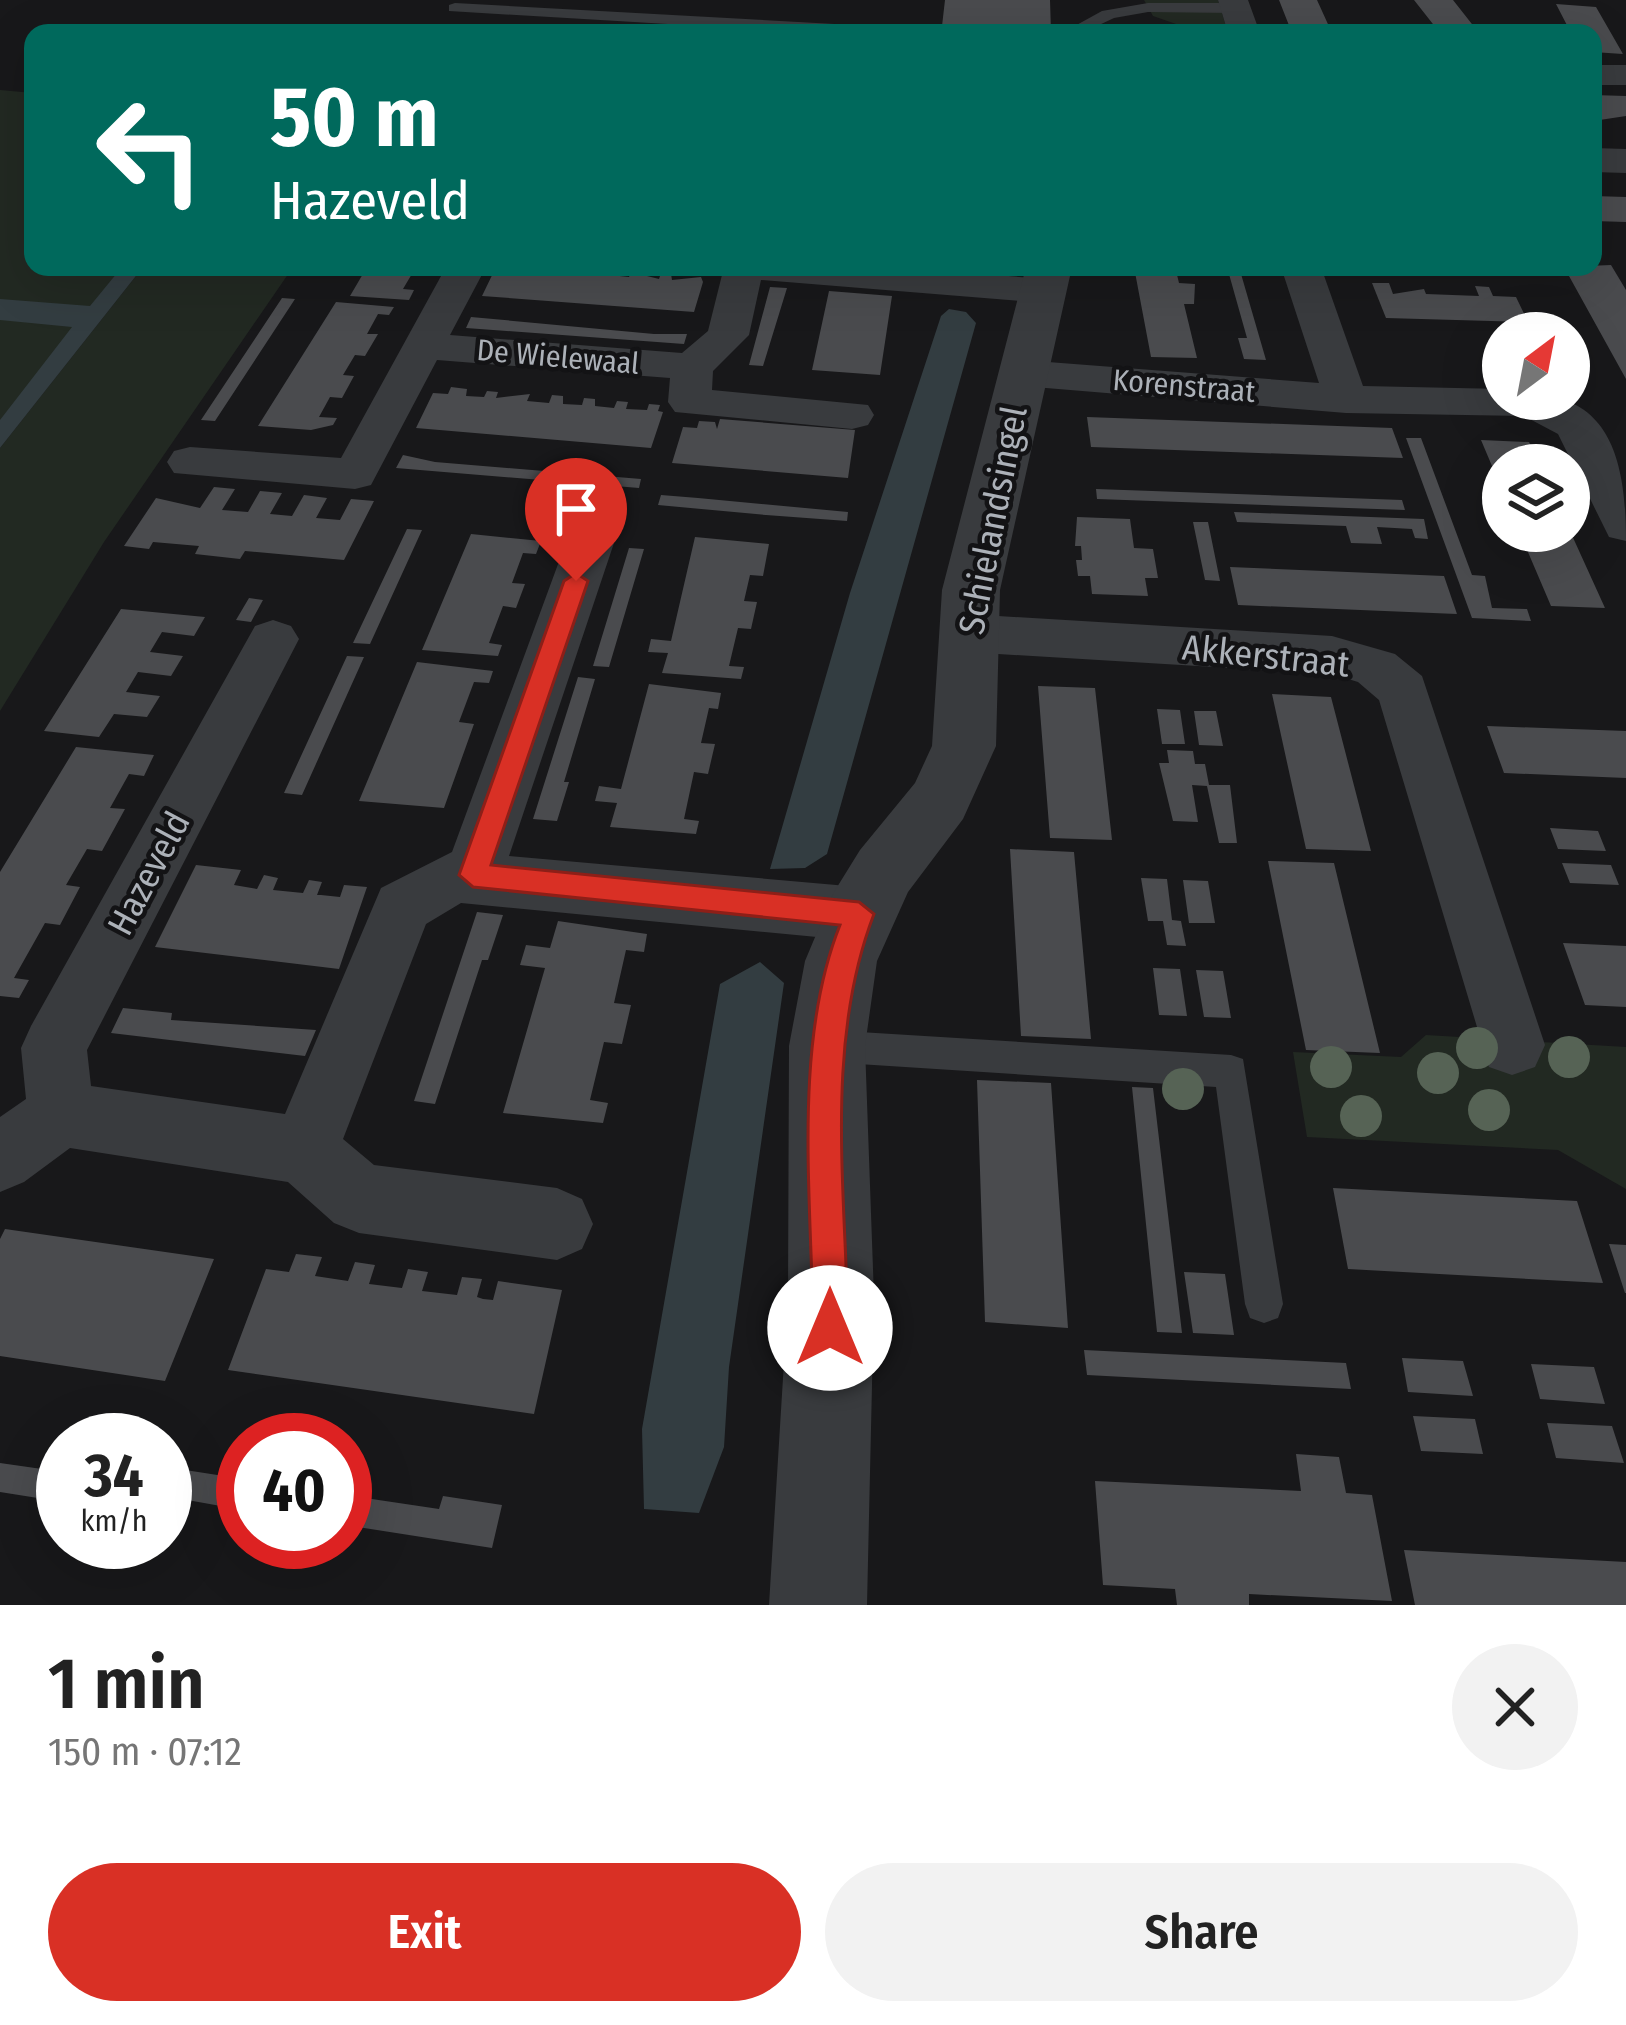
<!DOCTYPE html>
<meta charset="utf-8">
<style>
:root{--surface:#fff;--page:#f2f2f2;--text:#222;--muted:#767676;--accent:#d93025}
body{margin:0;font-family:"Fira Sans Condensed",sans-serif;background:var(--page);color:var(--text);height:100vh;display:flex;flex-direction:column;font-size:45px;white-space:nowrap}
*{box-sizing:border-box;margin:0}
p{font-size:39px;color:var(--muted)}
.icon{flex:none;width:66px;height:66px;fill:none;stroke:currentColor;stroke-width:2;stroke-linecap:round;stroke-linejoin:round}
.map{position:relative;height:1605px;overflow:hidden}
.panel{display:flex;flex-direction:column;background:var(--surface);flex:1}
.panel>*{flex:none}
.hud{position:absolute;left:24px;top:24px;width:1578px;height:252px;border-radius:24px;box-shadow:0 12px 48px #0002;background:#00695c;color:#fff;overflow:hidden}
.needle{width:78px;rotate:32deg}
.controls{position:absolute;left:1482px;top:312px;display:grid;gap:24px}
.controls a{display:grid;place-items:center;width:108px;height:108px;border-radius:50%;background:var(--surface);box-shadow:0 12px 48px #0002;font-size:60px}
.speed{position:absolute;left:36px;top:1413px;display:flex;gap:24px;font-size:60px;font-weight:700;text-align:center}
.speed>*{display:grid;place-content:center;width:156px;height:156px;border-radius:50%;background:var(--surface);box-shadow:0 12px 48px #0002;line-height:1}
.speed small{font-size:30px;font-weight:400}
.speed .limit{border:18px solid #d22;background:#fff;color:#111}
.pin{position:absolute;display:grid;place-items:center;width:102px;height:102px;color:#fff;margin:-123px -51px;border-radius:50% 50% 50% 0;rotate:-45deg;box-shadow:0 0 12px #0007}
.pin .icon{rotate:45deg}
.me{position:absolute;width:132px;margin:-66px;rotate:0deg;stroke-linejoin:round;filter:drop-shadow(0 0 9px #0008)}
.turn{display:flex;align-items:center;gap:42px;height:252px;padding:0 48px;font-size:54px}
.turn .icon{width:156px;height:156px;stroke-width:2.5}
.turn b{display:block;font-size:84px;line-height:102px}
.round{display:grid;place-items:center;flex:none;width:126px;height:126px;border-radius:63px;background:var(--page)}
.head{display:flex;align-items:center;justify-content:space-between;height:204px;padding:0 48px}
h1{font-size:72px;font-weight:600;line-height:90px}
.action{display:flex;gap:24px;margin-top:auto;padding:24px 48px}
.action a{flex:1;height:138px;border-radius:72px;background:var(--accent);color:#fff;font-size:48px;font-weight:600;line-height:138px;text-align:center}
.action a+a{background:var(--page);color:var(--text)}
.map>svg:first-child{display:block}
</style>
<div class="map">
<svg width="1626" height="1605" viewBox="0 0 1626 1605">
<rect width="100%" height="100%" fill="#18181a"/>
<path fill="#222922" d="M1144 0H1218L1228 33H1179L1176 24 1153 16Z
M0 90 33 93V267H138L0 436Z
M143 267H293L104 542 0 711V448Z
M1426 1035 1626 1047V1189L1558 1150 1307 1137 1293 1052 1401 1057Z"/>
<path fill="#333d41" d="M122 267H143L0 448V420L72 327 0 320V299L90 306Z
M949 309 966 312 976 323 827 854 805 868 770 869 850 593 941 316Z
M760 962 784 983 729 1367 724 1447 699 1513 644 1509 642 1429 720 984Z"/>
<path fill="#4a4b4e" d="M945 0H1050L1051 32 942 26Z
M1279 0H1317L1332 33H1292Z
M1414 0H1453L1479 33H1440Z
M1556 4 1596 7 1623 54 1593 52V33H1571Z
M1593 95 1626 96V116L1593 121Z
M1593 196 1626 197V222L1593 221Z
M1611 265 1626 290V379L1564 267Z
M367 267H416L403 289 414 290 409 300 350 296Z
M496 267H554L552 272 571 273 573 268 600 275 602 269 612 270 610 275 629 277 631 272 659 279 661 273 671 274 672 280 701 277 703 282 694 312 482 296Z
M1134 267H1175L1179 283 1195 284 1194 304H1184L1197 358 1151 357Z
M1227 267H1239L1266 360 1244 359 1238 338H1247Z
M1372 283H1389L1393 294 1424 289 1426 294 1479 296 1475 286 1489 287 1493 296 1516 297 1528 322 1386 318Z
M770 287 787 288 763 366 749 365Z
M829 291 892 296 880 375 812 370Z
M282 298 295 299 215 421 201 420Z
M336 302 394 307 389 315 378 314 367 334H378L365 356 355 355 343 375 354 376 342 398 330 397 319 417 337 418 333 425 311 430 258 426Z
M471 317 654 334H687L684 344 466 328Z
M451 387 467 389 466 396 484 397 487 391 498 392 496 398 530 394 527 401 549 403 552 395 563 396V404L582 405 584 398 595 399V406L614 408 617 401 628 402 626 409 647 410 649 404 660 405 658 411 663 412 651 448 416 428 433 393 448 394Z
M1087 417 1392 428 1403 458 1091 447Z
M720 419 855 430 848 478 672 463 683 427 697 428 699 421 715 422 717 429Z
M1406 438H1421L1472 575 1485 576 1492 608 1527 609 1531 621 1472 618Z
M1481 440 1529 442 1540 465H1503V492Z
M403 455 435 462 641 479 639 488 396 468Z
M214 487 235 489 222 510 248 512 260 491 282 493 270 514 292 516 304 495 327 498 316 518 340 520 351 499 374 501 344 560 245 551 240 559 195 554 199 546 153 542 149 549 124 546 156 498 200 508Z
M1096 489 1402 500 1405 510 1097 499Z
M661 495 698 498 848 512 847 521 766 515 658 505Z
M1234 512 1424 519 1428 539 1415 538 1412 529 1377 527 1382 544 1351 543 1346 526 1237 522Z
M1077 517 1130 519 1134 548 1153 549 1158 578H1145L1148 596 1092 594 1090 576H1078L1076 560H1082L1081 546H1075Z
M1193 522H1208L1220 581 1205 580Z
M407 529 422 530 370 644 353 643Z
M1519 531H1570L1605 608 1551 606Z
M471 534 541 541 536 554 523 553 512 583 525 584 516 608 503 606 489 643 502 645 498 656 422 650Z
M695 537 769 544 763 576 750 575 744 601 757 602 751 629 738 628 729 666 744 667 741 679 662 673 668 653 648 652 651 639 671 641Z
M629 548 644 549 609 667 593 666Z
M1230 567 1444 576 1457 614 1238 605Z
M249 598 263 600 251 622 236 620Z
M121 609 205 617 194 636 162 632 150 652 183 656 171 676 138 672 126 692 160 696 147 717 114 714 99 737 44 731Z
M347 656 364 657 302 795 284 793Z
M417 662 493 671 489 683 474 682 459 722 474 724 444 808 359 801Z
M578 677 595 679 564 782H569L557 821 533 819Z
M649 684 721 693 718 709 709 708 701 743 715 744 708 774 694 772 684 819 699 821 696 834 610 827 617 803 595 801 599 786 621 789Z
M1038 686 1095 688 1112 840 1050 838Z
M1272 694 1331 697 1371 851 1306 849Z
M1157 709 1180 710 1185 744H1162Z
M1194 711H1216L1223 746 1199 745Z
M1487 726 1626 731V778L1504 773Z
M76 747 154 755 144 776 129 774 110 808 125 809 102 851 87 849 66 885 80 887 60 925 45 923 14 978 29 980 19 998 0 996V872Z
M1167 750 1193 751 1195 764H1205L1209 785H1230L1237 843H1219L1207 786 1192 785 1198 822 1173 821 1159 763H1169Z
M1550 828 1598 831 1606 851 1558 849Z
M1010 849 1074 852 1091 1039 1021 1036Z
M1268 861 1334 863 1380 1053 1306 1050Z
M1562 863 1611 865 1619 885 1570 883Z
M196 865 241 870 234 885 257 889 264 875 278 878 273 890 303 893 309 880 322 882 317 895H321L340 897 344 885 367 887 339 969 155 947Z
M1141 878 1167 879 1172 920 1181 921 1186 946 1167 945 1163 921H1148Z
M1183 880 1208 881 1215 923H1189Z
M477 912 503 915 488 960H482L435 1104 414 1101Z
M558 921 647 934 644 952 626 950 614 1003 631 1005 622 1044 604 1042 590 1100 608 1103 603 1123 503 1113 545 968 520 965 526 945 550 948Z
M1563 943 1626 946V1007L1585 1005Z
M1153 968 1180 969 1187 1016 1159 1015Z
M1196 970 1223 971 1231 1018 1204 1017Z
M123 1008 172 1013 171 1020 316 1030 305 1056 111 1033Z
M977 1080 1051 1083 1068 1328 985 1322Z
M1132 1087 1153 1088 1182 1333 1157 1332Z
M1333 1188 1577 1201 1603 1283 1348 1269Z
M5 1229 214 1259 165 1381 0 1356V1239Z
M1609 1244 1626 1245V1293H1625Z
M296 1254 322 1257 315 1276 348 1281 355 1262 375 1265 369 1284 402 1288 408 1269 428 1272 422 1291 457 1295 462 1277 482 1279 477 1297 483 1299 493 1300 498 1281 562 1290 534 1414 228 1370 266 1269 289 1272Z
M1184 1272 1225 1274 1234 1335 1193 1333Z
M1084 1350 1346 1363 1351 1389 1087 1375Z
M1402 1358 1463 1361 1473 1396 1408 1392Z
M1531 1364 1594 1367 1605 1404 1540 1399Z
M1413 1416 1475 1419 1483 1454 1421 1451Z
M1547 1423 1612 1426 1624 1463 1556 1458Z
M1296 1454 1339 1457 1346 1493 1372 1495 1392 1601 1249 1594V1605H1177L1175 1589 1103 1585 1095 1481 1301 1491Z
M0 1463 63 1472V1502L0 1492Z
M166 1467 243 1479V1510L165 1496Z
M345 1495 439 1509 443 1496 502 1505 492 1548 345 1525Z
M1404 1550 1626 1562V1605H1415Z"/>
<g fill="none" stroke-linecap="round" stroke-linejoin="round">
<path fill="#393b3e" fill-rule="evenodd" d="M455 3 907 28 915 33H818L449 11V5Z
M1148 3H1236L1244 8 1236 13 1148 12 1114 18 1082 33H1062L1102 11Z
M827 1030 1231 1055 1243 1059 1283 1304 1278 1318 1264 1323 1250 1318 1245 1304 1216 1087 827 1062 815 1057 810 1046 815 1035Z"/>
<path fill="#393b3e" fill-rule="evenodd" d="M1218 0H1248L1260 33H1228Z
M1593 65H1626V85H1593Z
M446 267H486L450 335 682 353 708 331 724 267H894L1045 279 1059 283 1065 291 1059 299 1045 303 761 280 749 335 713 371 712 390 868 405 874 415 868 425 852 429 675 412 668 402 670 378 437 360 371 485 355 489 174 473 167 462 174 451 190 447 341 458Z
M1281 267H1321L1363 386 1503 389V399C1520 399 1543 395 1560 399 1621 415 1626 490 1626 541L1609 537 1558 434 1524 416 1346 413 1022 386 1007 382 1001 373 1007 364 1022 360 1319 383Z
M592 520 609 525 616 537 509 856 859 887 880 895 889 914 880 933 859 941 461 903 426 924 343 1139 374 1165 557 1188 582 1199 593 1224 582 1249 557 1260 359 1233 334 1223 288 1182 70 1148 24 1182 0 1192V1117L26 1099 21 1048 31 1026 255 626 273 620 291 626 299 639 87 1050 91 1086 285 1114 381 888 452 852 568 537 575 525Z
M966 614 1332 636 1395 654 1422 676 1545 1045 1535 1067 1512 1075 1489 1067 1379 700 1358 682 1332 674 966 652 948 646 940 633 948 620Z"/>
<path fill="#393b3e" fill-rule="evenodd" d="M1593 148 1626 149V173L1593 172Z
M1026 267H1072L1000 590 996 746 963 819 908 892 877 961 865 1046 874 1297 867 1605H769L788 1297 789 1046 805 961 834 892 860 850 915 783 932 746 942 590Z"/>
</g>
<g fill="#566355">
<circle cx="1477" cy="1048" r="21"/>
<circle cx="1569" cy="1057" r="21"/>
<circle cx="1331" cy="1067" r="21"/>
<circle cx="1438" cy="1073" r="21"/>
<circle cx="1183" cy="1089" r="21"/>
<circle cx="1489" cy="1110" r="21"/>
<circle cx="1361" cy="1116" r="21"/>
</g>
<path fill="#d93025" stroke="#8d1f18" stroke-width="3" d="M576 573 588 581 491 865 859 902 874 914C824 1044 846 1191 848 1328L843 1340 830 1345 818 1340 813 1328C812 1200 792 1045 840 925L473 887 459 875 564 581Z"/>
<g text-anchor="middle" stroke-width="9" stroke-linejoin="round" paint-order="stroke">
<g font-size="30" fill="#acb1b8" stroke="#131315">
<text transform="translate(558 357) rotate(5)" y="10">De Wielewaal</text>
<text transform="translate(1184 386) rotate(5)" y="10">Korenstraat</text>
</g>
<g font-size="36" fill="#acb1b8" stroke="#131315">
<text transform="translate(992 520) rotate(-79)" y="13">Schielandsingel</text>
<text transform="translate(1266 655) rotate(6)" y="13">Akkerstraat</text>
<text transform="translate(148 873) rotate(-62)" y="13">Hazeveld</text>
</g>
</g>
</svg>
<div class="controls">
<a><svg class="needle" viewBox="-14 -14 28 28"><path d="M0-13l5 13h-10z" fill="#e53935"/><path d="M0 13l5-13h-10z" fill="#767676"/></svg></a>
<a><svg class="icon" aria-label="layers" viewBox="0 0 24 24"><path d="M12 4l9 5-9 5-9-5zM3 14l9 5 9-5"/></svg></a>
</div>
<div class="speed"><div>34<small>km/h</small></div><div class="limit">40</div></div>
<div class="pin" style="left:576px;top:581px;background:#d93025"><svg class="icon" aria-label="arrive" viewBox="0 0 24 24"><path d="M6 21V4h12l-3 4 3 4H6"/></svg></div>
<svg class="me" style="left:830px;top:1328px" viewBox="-20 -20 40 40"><circle r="19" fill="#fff"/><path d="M0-13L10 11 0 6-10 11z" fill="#d93025"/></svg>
<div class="hud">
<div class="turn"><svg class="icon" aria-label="left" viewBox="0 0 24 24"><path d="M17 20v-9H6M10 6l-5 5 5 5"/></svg><div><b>50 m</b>Hazeveld</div></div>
</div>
</div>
<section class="panel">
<div class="head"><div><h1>1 min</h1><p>150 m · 07:12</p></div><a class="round"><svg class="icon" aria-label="close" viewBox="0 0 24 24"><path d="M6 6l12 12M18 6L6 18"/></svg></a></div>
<div class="action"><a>Exit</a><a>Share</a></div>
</section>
